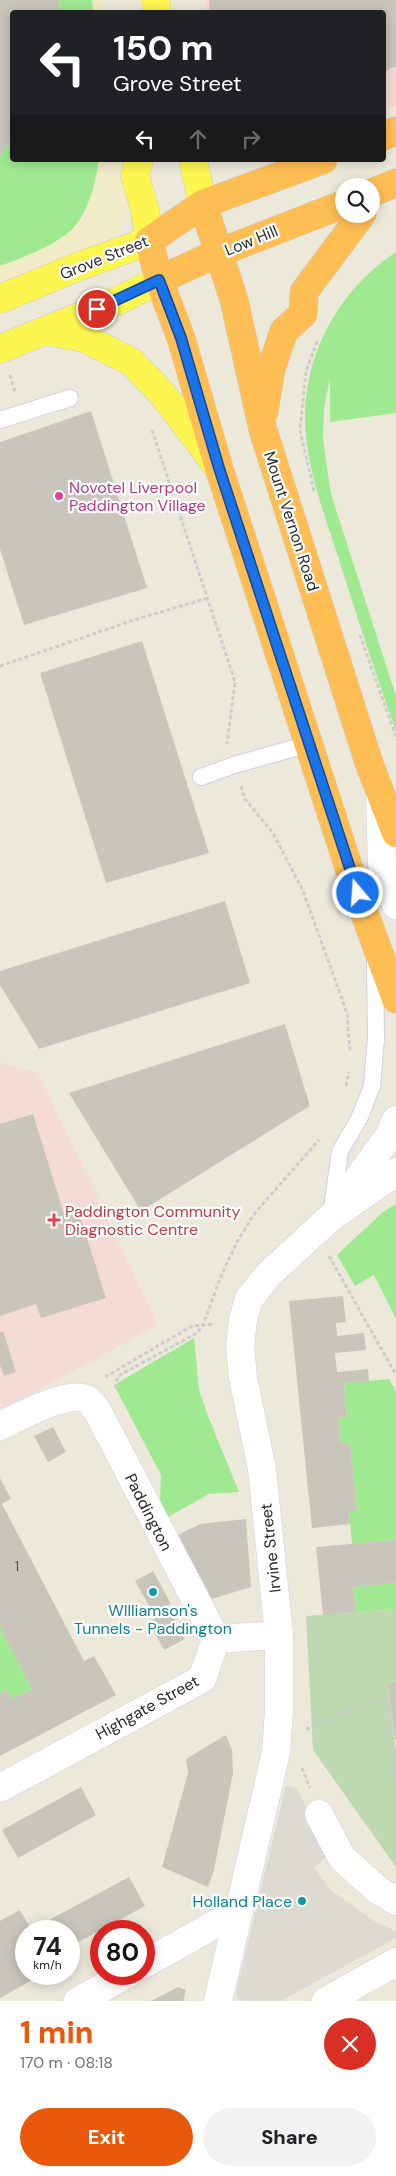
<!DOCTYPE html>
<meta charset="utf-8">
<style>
:root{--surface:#fff;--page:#f2f2f2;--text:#202124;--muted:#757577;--accent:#ea580c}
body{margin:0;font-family:"DM Sans",sans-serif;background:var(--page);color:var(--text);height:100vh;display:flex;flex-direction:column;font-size:19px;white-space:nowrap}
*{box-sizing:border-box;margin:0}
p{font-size:16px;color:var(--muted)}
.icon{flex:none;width:28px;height:28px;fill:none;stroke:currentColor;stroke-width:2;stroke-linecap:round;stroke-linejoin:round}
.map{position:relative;height:2001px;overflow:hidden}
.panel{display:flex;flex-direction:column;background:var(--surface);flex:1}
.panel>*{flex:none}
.banner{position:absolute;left:10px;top:10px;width:376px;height:152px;border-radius:5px;box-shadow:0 2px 12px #0003;background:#202124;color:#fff;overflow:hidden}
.buttons{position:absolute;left:335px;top:178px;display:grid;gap:10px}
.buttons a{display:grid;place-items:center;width:45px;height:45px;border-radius:50%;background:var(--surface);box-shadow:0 2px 12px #0003;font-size:25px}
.speed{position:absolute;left:15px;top:1920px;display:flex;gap:10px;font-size:25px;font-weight:700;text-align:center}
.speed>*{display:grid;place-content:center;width:65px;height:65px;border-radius:50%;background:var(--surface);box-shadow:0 2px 12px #0003;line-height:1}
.speed small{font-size:12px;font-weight:400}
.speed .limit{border:8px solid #d22;background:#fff;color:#111}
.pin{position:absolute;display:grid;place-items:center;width:42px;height:42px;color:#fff;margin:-21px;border:2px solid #fff;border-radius:50%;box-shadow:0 1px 5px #0007}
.me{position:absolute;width:55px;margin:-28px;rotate:342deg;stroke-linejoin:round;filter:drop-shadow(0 0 4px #0008)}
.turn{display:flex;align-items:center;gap:18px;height:105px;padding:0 20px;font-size:22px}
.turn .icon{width:65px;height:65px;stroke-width:2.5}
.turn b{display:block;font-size:35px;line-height:42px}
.lanes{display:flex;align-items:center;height:48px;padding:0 20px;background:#0003;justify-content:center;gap:25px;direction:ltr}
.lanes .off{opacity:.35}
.round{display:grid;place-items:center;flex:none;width:52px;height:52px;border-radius:26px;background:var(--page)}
.head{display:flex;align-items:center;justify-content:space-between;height:85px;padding:0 20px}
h1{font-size:30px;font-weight:800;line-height:38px;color:var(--accent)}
.primary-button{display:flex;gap:10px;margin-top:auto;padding:10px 20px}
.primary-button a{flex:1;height:58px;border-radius:30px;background:var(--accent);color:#fff;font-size:20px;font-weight:800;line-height:58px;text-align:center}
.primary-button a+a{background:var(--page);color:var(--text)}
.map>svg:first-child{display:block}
</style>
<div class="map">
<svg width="396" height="2001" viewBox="0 0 396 2001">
<rect width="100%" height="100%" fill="#ede9da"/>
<path fill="#f1ebc8" d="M0 0H104V12H12V160H126L129 204 109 247 0 299Z"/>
<path fill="#f5dbd6" d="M205 0H396V106L384 111V12H206Z
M0 1063 38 1073 158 1325 0 1411Z"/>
<path fill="#9fe991" d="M60 0H92L93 12H59Z
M12 138V160H99C96 180 89 210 75 226 58 245 24 257 0 266V156Z
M396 252V413L330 422V378L324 408 323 440 331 494 396 696V731C377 678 359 623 342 569 327 521 304 465 305 414 306 349 342 287 396 252Z
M396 1204V1319L374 1275 355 1286 337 1255 383 1212Z
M194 1338 199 1390 208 1416 239 1492 209 1494 168 1517 160 1504 161 1475 114 1385Z
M389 1379 396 1391V1540L352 1544 349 1511 357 1510 350 1444H341L338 1418 347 1417 344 1383Z
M396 1583V1609L356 1612 353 1587Z
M0 1628 32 1689 12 1699 7 1689 0 1693Z"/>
<path fill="#bcd9b0" d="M396 1609V1682L388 1683 396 1750V1867L313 1750 306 1616Z"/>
<path fill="#dddbd1" d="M286 1785 296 1787 330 1854 314 1867 332 1891 377 1923 396 1931V1938L281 2001H241L236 1993Z"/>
<path fill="#c9c5ba" d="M0 0H60L59 12H12V138L0 156Z
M209 0H396V66L384 72V12H210Z
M91 411 147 588 24 625 0 549V442Z
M142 641 209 853 106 883 40 673Z
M225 901 250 983 39 1049 0 985V971Z
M285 1024 310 1106 141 1211 69 1093Z
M33 1114 65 1217 79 1213 106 1298 41 1318 36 1304 0 1316V1124Z
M343 1296 346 1322 336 1323 337 1336 364 1333 366 1350 335 1353 337 1372 368 1369 369 1381 344 1383 347 1417 338 1418 341 1444 350 1443 357 1511H349L350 1524 312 1528 289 1301Z
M3 1331 16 1372 4 1376 0 1365V1332Z
M53 1427 66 1452 48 1462 34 1436Z
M0 1478 11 1499 2 1504 84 1661 94 1656 116 1695 0 1756V1693L7 1689 12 1699 32 1689 0 1628Z
M246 1519 251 1587 212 1599 178 1535 200 1524Z
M396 1540V1583L353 1587 356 1612 323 1615 316 1547Z
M153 1571 171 1604 153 1613 135 1581Z
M170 1610 185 1639 164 1650 149 1622Z
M396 1682V1739H395L388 1683Z
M226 1735 232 1750 233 1773 214 1870 208 1887 162 1867 188 1773 186 1759Z
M81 1787 96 1815 18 1858 2 1830Z
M129 1877 145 1906 69 1947V1931H55L49 1920Z
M20 1910 32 1931H26V1974H43L0 1998V1921Z
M178 1987 186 1990 183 2001H151Z"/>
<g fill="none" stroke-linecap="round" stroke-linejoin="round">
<g stroke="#cfcfe4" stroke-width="18">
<path id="lane" d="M0 420 70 398
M201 777 234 765 309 744
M332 1208 340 1151 359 1119 372 1086 376 1038 375 961"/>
</g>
<g stroke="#cfcfe4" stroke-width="29">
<path id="street" d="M0 1426C19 1417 69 1389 88 1400 91 1402 95 1408 98 1412L216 1639
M216 1639 279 1635
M0 1788 202 1679 216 1639
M319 1814 342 1858 379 1891 396 1901
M144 1964 239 1911
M78 2001 127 1974
M326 2001 396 1962"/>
</g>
<g stroke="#cfcfe4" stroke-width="29">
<path id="secondary" d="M380 797 382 865 396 905
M341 1202 389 1136 396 1120
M218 2001 276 1752 279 1711V1635L262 1469 243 1378 240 1346 243 1320 249 1299 268 1275 330 1218 396 1172"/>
</g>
<g stroke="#ccc" stroke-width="29">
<path id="primary" d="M156 0 157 12
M193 160 203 204
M0 299 77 267 149 241 145 210 135 176 139 160
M45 331 84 338 132 362 165 397 218 467
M0 349 115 302 159 280"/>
</g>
<g stroke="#ccc" stroke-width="29">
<path id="highway" d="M384 136 396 131
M323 160 203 204 149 241 159 280 181 338 219 468 357 893 396 999
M371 193 396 183
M203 204 234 300 263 430 370 766 396 833
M159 280 218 253 344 204
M264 412 271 369 284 331 303 314 304 292 362 214"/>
</g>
<path stroke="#ccc" stroke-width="3" stroke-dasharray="4 2.5" stroke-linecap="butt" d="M10 375 15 392
M152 430 235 682 227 744
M314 491 300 430 306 371 318 339
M360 635 396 737
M0 666 134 620 208 598
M241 786 245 799 273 833 303 891 347 1013 350 1051
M346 1086 349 1072
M329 1256 396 1375
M105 1377 192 1326 215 1324
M115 1388 118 1376 197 1333 203 1325 221 1276 237 1242 255 1213 319 1140
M306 1729 385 1697 396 1785
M302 1768 310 1788"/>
<use href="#lane" stroke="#fff" stroke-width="16"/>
<use href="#street" stroke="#fff" stroke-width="28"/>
<use href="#secondary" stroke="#fff" stroke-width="28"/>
<use href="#primary" stroke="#fdf550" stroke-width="28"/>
<use href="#highway" stroke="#ffbe54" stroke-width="28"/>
</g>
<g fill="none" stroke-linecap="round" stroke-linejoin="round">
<g stroke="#114b97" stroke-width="12">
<path id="route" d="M97 309 159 280 181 338 219 468 358 893"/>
</g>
<use href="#route" stroke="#1a73e8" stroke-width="9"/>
</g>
<circle fill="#d1479c" stroke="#fff" stroke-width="2" cx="59" cy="496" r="5"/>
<path fill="#e0444e" stroke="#fff" stroke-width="2" d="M51.5 1212.5h5v5h5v5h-5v5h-5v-5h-5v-5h5z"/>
<g fill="#0f9aa8" stroke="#fff" stroke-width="2">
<circle cx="153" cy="1592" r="5"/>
<circle cx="302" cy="1901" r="5"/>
</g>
<g text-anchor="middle" stroke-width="4.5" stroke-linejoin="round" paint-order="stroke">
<g font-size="14" fill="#52514e">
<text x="17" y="1571">1</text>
</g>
<g font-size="16" fill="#2a2a2a" stroke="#fff">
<text transform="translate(251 240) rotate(-22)" y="6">Low Hill</text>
<text transform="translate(104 257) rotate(-22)" y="6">Grove Street</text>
<text transform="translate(292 521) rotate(72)" y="6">Mount Vernon Road</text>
<text transform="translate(149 1512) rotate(63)" y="6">Paddington</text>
<text transform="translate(270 1548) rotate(-96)" y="6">Irvine Street</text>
<text transform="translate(147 1707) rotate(-29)" y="6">Highgate Street</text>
</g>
<g font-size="16" fill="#b23c85" stroke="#fff" text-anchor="start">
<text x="69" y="493">Novotel Liverpool<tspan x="69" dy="18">Paddington Village</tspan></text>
</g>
<g font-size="16" fill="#be3a42" stroke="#fff" text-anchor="start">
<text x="65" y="1217">Paddington Community<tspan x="65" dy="18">Diagnostic Centre</tspan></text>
</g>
<g font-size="16" fill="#0d838f" stroke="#fff">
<text x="153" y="1616">WIlliamson's<tspan x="153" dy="18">Tunnels - Paddington</tspan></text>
<text x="292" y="1907" text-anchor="end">Holland Place</text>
</g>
</g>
</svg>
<div class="buttons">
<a><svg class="icon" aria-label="search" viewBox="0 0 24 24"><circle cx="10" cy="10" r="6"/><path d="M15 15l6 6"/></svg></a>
</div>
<div class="speed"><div>74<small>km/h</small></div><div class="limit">80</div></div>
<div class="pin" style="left:97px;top:309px;background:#d93025"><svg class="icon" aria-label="arrive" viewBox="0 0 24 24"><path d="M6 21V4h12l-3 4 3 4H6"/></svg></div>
<svg class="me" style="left:358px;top:893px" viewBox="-20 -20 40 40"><circle r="17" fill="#1a73e8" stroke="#fff" stroke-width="3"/><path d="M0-11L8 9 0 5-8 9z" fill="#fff"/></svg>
<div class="banner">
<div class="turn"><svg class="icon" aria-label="left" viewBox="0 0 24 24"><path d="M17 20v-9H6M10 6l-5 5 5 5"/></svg><div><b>150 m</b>Grove Street</div></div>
<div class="lanes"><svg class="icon" aria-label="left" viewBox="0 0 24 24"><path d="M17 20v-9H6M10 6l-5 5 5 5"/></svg><svg class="icon off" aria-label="ahead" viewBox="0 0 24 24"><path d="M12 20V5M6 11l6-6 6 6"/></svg><svg class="icon off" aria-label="right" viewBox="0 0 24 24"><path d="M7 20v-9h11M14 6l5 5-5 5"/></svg></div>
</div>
</div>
<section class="panel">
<div class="head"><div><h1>1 min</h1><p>170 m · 08:18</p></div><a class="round" style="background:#d93025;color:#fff"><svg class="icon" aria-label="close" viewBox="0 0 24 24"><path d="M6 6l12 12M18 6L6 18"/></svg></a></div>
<div class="primary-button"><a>Exit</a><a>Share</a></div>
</section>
